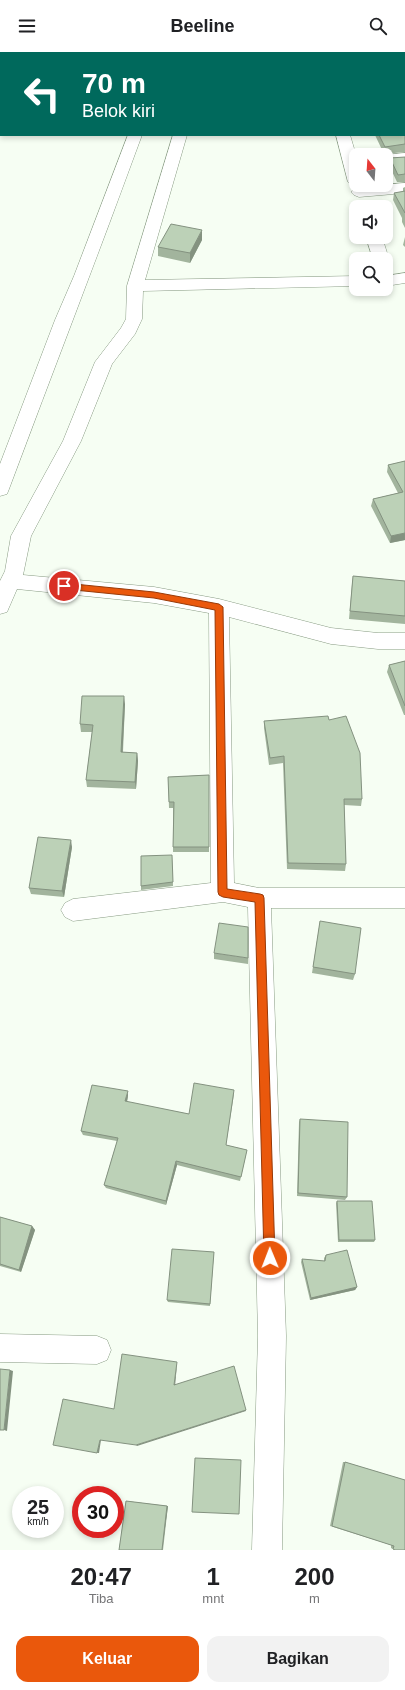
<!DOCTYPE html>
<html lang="id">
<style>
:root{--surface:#fff;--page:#f2f2f2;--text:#202124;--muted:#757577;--accent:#ea580c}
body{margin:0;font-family:Arial,sans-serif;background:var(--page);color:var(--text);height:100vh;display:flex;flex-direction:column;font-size:15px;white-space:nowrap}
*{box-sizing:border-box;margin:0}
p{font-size:13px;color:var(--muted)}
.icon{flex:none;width:22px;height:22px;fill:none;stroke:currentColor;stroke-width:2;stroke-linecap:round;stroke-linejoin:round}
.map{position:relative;height:1498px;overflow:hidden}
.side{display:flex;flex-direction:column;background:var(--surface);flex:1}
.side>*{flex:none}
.top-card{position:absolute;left:0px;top:0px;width:405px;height:84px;box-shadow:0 2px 6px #0003;background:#00695c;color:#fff;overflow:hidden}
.needle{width:26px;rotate:343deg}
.fabs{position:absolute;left:349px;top:96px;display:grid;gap:8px}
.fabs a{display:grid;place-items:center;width:44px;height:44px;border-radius:8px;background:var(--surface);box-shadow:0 2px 6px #0003;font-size:20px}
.speed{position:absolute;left:12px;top:1434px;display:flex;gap:8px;font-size:20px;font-weight:700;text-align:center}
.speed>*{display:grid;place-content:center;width:52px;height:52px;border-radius:50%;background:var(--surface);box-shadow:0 2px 6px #0003;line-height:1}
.speed small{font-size:10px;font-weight:400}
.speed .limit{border:6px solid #d22;background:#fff;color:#111}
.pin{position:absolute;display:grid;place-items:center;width:34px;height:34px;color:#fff;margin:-17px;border:2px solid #fff;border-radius:50%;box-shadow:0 1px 4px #0007}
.me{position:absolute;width:44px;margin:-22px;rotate:359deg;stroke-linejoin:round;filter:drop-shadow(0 0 3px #0008)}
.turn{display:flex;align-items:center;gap:14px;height:84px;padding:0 16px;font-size:18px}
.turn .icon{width:52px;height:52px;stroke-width:2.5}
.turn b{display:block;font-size:28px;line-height:34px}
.eta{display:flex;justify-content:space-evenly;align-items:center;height:68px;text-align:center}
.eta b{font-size:24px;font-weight:700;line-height:28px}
.cta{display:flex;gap:8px;margin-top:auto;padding:8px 16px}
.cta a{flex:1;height:46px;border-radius:12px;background:var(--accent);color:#fff;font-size:16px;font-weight:700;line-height:46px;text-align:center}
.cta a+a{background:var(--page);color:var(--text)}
header{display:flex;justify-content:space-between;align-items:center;height:52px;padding:0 16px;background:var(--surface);font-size:18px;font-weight:700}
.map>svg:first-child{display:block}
</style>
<header><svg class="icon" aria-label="menu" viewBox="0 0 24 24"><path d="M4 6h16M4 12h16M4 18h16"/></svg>Beeline<svg class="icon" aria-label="search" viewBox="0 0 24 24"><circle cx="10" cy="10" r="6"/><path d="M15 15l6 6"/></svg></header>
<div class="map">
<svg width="405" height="1498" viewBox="0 0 405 1498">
<rect width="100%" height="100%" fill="#f6fef3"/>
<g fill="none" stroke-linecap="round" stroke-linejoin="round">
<g stroke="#889b83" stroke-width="1">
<path id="minor" d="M160 0H174V1H160Z
M200 0H214V1H200Z
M128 83H142C99 201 53 319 9 437L7 442 0 444V412L55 268 74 224Z
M173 83H187L145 228 356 224V234L143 239 142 267 135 282 112 312 81 389 31 484 23 523 154 535 219 547 331 576 378 581H405V597H378L331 592 229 565 234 831 259 836H405V856H271L286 1284 282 1498H252L258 1284 248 855 223 850 73 869 65 865 61 858 65 851 73 847 211 831 209 561 154 551 17 537 7 560 0 562V529L5 519 11 484 63 389 95 310 121 276 126 267 127 234Z
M336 83H350L356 103V133H361L356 135 351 133 348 130Z
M405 101V111L386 112V103H384Z
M405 131V141L359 145 354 143 351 140 354 137 359 135Z
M366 185H382L389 207 387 211 386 207H373Z
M405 221V231L386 234V224Z
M0 1282 97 1284 107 1288 111 1298 107 1308 97 1312 0 1310Z"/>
</g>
<use href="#minor" fill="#fff" fill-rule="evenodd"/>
</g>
<path fill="#a2b49d" d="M236 0H287V1H236Z
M380 0H405V11H404V1H380Z
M405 82V100L384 102 375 83H404Z
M405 105V130H397L389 113 390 106Z
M405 135V176L402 170V166L393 148 394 141 403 140V136Z
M405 185V195L403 193Z
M202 188 190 211 158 204V195Z
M405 409V488L390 491 371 454 373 447 398 441 387 420 388 413Z
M353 524 405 529V572L349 567 352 532Z
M405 609V663H404L387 620 389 613Z
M125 652 123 700 137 701 138 709 136 737 87 735 86 728 92 680H81L80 672Z
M329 668 362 747 361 754 344 753 346 812 345 819 287 817 283 711 269 713 264 676V669Z
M209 723V800H173V756H169L168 725Z
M72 795 64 845 31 842 29 836Z
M172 803 173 834 141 838V834Z
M320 869 355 922 353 928 312 921Z
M214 901 248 906V912L214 907Z
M234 1042 226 1093 247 1098 240 1129 177 1113 166 1153 106 1136 104 1133 117 1089 83 1083 81 1079 128 1044 127 1050 189 1062Z
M300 1067 347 1145 345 1148 297 1144 299 1070Z
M337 1149 375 1188 374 1190H338L336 1151Z
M0 1165 32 1174 35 1178 21 1220 0 1214Z
M214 1200 210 1254 168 1250 167 1248Z
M326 1203 357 1235 355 1238 310 1248 301 1210 302 1207 324 1209V1206Z
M343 1410H345L405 1428 395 1498 391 1496V1493L330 1474Z
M126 1449 168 1454 163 1498H119Z"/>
<path fill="#849280" d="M202 178V188L190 211V201Z
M405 481V488L390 491 391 484Z
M124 644 125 652 122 708 121 700Z
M137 701 138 709 136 737 135 730Z
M71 788 72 795 64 845 62 839Z
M128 1039V1044L126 1054 125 1049Z
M176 1109 177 1113 166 1153V1149Z
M32 1174 35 1178 21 1220 19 1218Z
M357 1235 355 1238 310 1248 311 1246Z
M177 1310V1312L175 1335 174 1333Z
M10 1318 13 1319 7 1379 4 1378Z
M246 1358V1359L137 1394 136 1393Z
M100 1388H101L99 1401H97Z
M167 1454H168L162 1498Z"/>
<path fill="#bcd1b7" stroke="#849280" d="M237 0H287L237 1Z
M382 0H405V5H404V1H382Z
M404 80 405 82V92L385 95 379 83H404Z
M405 105V122L398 123 390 106Z
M405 139V161L394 141Z
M171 172 202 178 190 201 158 195Z
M405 409V481L391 484 373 447 403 440 388 413Z
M353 524 405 529V564L350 559Z
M405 609V654L389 613Z
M82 644H124L121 700 137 701 135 730 86 728 93 673 80 672Z
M328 664 329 668 346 664 360 701 362 747H344L346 812 288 811 284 704 270 706 264 669Z
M209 723V795H173L174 750H169L168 725Z
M38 785 71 788 62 839 29 836Z
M172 803 173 830 141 834V804Z
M320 869 361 876 355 922 313 915Z
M219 871 248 875V906L214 901Z
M194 1031 234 1038 226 1093 247 1098 241 1125 176 1109 166 1149 104 1133 118 1086 81 1079 92 1033 128 1039 125 1049 189 1062Z
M300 1067 348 1070 347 1145 298 1141Z
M337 1149H372L375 1188H339Z
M0 1165 32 1174 19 1218 0 1212Z
M172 1197 214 1200 210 1252 167 1248Z
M347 1198 357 1235 311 1246 302 1207 325 1209 326 1203Z
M122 1302 177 1310 174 1333 234 1314 246 1358 136 1393 100 1388 97 1401 53 1393 63 1347 114 1357Z
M0 1317 10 1318 4 1378H0Z
M195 1406 241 1408 239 1462 192 1460Z
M345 1410 405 1428V1498H395L393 1497 394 1494 332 1474Z
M126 1449 167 1454 162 1498H119Z"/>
<path fill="#ea580c" stroke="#983908" d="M64 531 154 540 219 552 223 555 227 837 260 842 263 843 264 846 275 1206 274 1210 270 1211 266 1210 264 1206 255 850 223 845 219 843 218 840 215 558 154 546 64 537 60 534Z"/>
</svg>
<div class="fabs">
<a><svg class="needle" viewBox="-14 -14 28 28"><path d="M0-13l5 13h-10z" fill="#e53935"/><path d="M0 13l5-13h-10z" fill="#757577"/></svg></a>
<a><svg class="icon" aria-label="sound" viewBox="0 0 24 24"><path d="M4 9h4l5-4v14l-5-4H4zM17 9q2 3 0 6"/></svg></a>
<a><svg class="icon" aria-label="search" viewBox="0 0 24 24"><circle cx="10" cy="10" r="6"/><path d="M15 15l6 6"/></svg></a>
</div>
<div class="speed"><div>25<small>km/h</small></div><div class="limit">30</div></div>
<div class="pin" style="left:64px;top:534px;background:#d93025"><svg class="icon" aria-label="arrive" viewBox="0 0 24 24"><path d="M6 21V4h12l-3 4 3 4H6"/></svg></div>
<svg class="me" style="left:270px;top:1206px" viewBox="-20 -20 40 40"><circle r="17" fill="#ea580c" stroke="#fff" stroke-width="3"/><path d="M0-11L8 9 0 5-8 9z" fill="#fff"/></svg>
<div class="top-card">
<div class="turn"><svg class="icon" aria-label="left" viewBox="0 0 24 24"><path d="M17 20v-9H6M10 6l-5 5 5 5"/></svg><div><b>70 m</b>Belok kiri</div></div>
</div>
</div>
<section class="side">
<div class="eta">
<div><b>20:47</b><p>Tiba</p></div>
<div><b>1</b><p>mnt</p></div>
<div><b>200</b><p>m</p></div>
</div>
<div class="cta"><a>Keluar</a><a>Bagikan</a></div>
</section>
